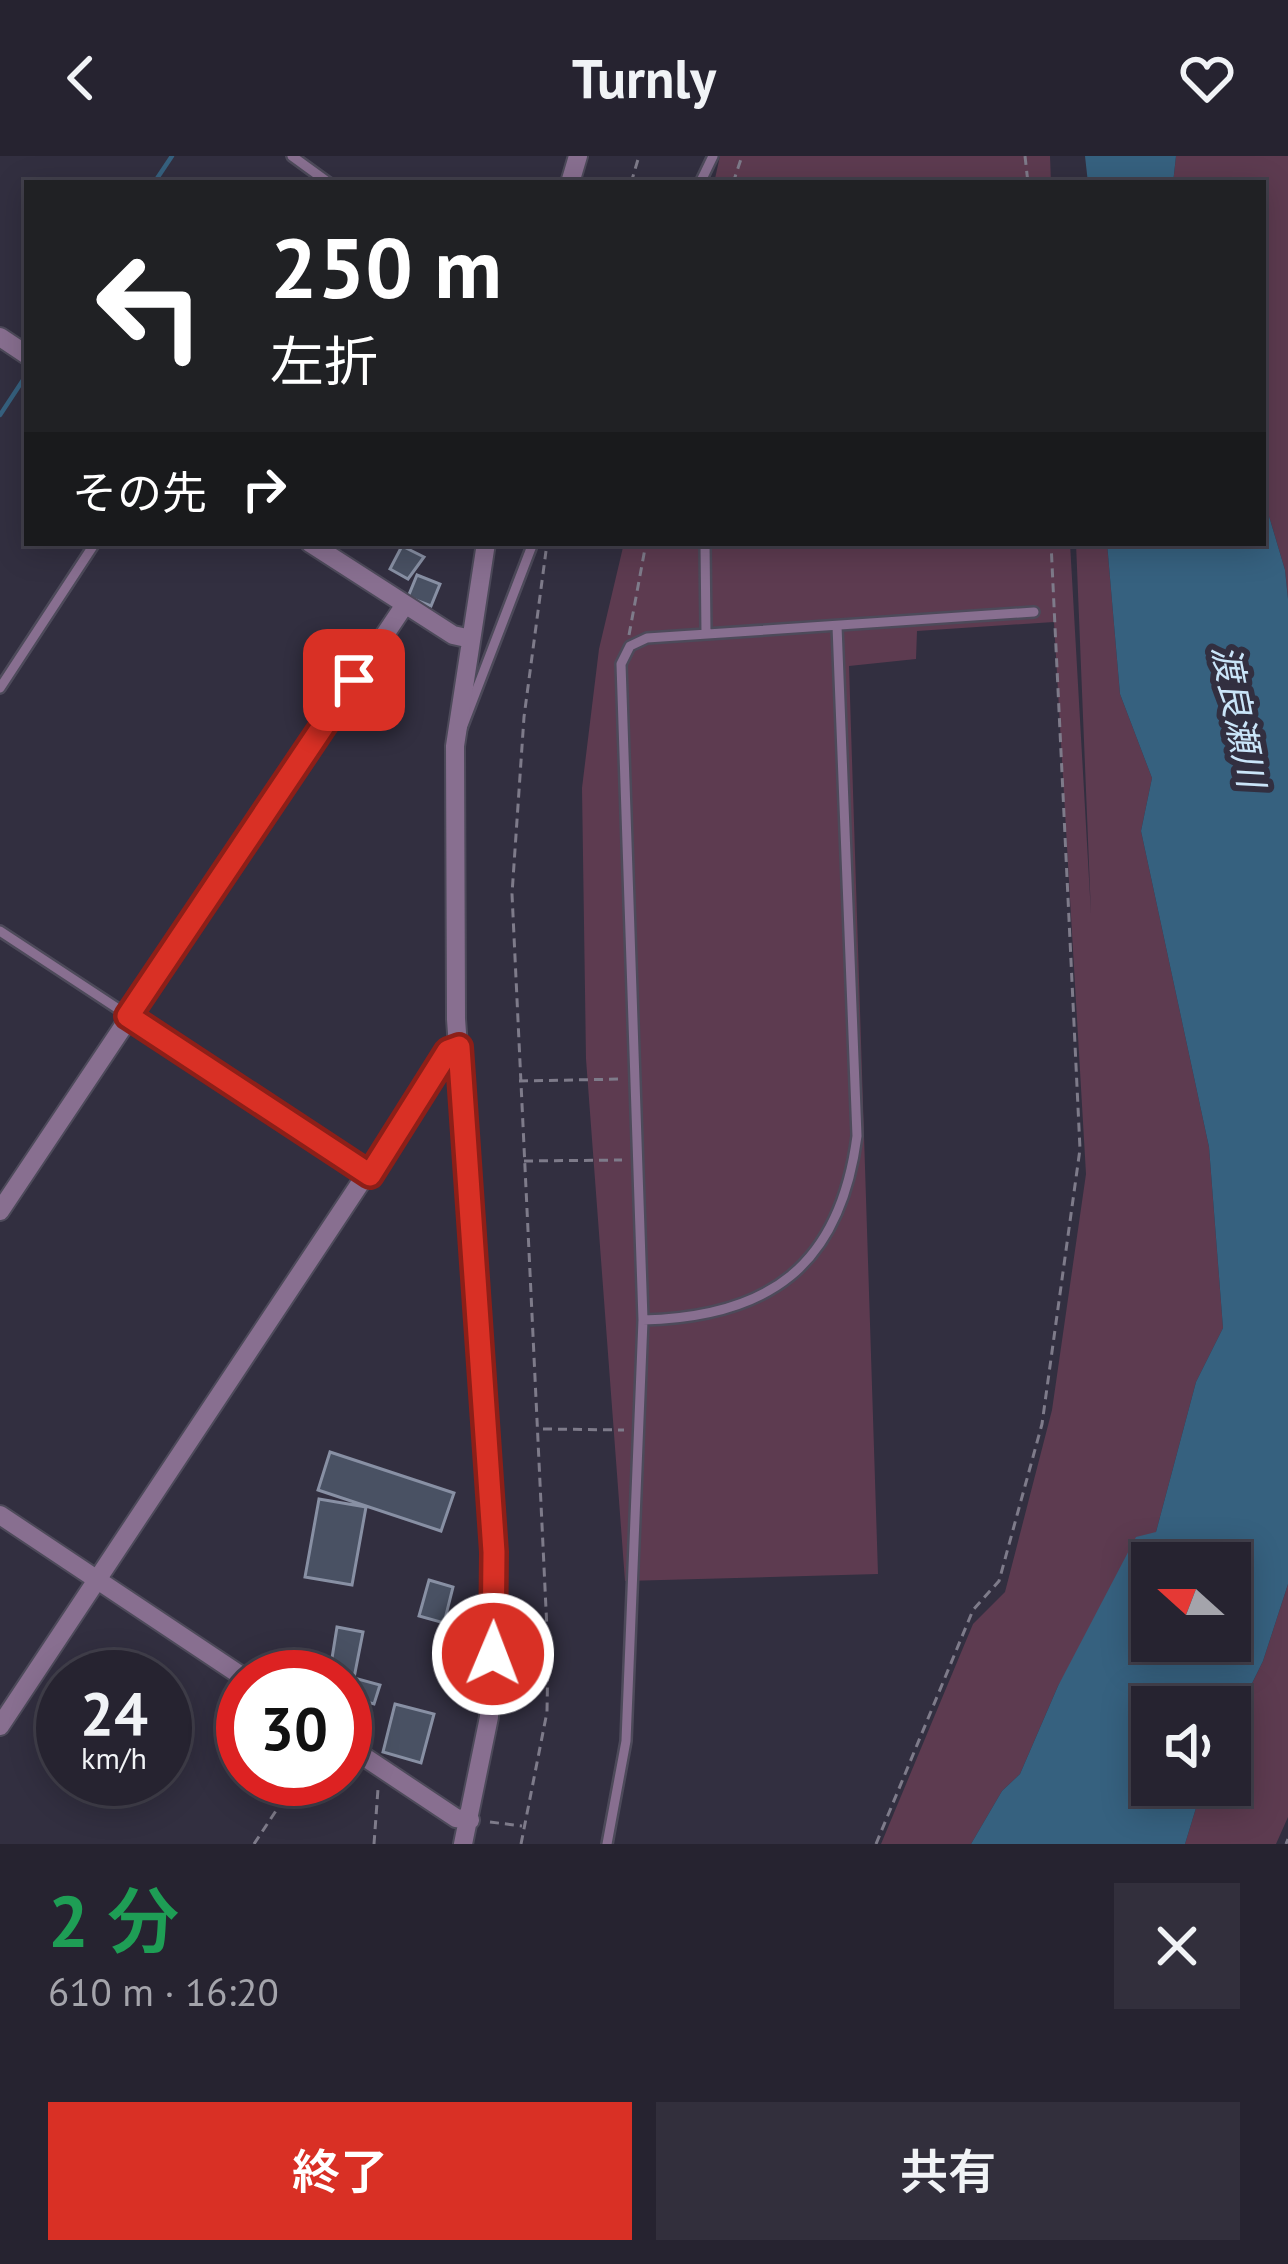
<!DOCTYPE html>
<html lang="ja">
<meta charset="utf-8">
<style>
:root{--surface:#262330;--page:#322f3c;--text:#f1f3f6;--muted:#a4a4ab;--line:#42404c;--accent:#d93025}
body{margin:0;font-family:"PT Sans","Noto Sans JP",sans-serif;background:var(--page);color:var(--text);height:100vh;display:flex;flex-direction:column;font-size:45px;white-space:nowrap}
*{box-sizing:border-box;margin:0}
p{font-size:39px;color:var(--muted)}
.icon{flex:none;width:66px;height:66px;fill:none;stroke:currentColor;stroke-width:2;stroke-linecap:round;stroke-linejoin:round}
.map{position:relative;height:1688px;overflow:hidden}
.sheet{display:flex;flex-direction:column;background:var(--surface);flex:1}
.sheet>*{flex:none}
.top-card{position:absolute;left:24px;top:24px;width:1242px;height:366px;border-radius:0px;box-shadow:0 6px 30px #0003,0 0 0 3px var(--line);background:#202124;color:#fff;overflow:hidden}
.needle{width:78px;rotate:291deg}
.controls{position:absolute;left:1131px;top:1386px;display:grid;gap:24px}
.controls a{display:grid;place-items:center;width:120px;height:120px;border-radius:0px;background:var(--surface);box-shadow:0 6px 30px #0003,0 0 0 3px var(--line);font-size:60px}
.speed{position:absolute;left:36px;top:1494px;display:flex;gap:24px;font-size:60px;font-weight:700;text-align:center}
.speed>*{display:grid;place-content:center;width:156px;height:156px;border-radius:50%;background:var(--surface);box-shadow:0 6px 30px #0003,0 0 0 3px var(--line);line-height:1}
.speed small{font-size:30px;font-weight:400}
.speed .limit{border:18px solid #d22;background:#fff;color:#111}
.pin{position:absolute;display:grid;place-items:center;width:102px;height:102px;color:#fff;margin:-51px;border-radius:24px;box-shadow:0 6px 18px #0006}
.me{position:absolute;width:132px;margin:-66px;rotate:1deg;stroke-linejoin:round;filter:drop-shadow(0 0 9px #0008)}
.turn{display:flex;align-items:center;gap:42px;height:252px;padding:0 48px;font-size:54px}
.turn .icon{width:156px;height:156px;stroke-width:2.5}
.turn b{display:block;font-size:84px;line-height:102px}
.then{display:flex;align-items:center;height:114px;padding:0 48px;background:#0003;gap:24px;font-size:45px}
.round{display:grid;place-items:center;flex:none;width:126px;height:126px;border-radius:0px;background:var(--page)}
.overview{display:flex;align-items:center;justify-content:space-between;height:204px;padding:0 48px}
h1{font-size:72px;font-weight:600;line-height:90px;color:#1e9e55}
.cta{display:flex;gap:24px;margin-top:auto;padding:24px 48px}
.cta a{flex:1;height:138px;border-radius:0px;background:var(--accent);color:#fff;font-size:48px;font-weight:600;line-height:138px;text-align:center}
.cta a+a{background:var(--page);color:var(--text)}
header{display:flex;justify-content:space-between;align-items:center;height:156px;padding:0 48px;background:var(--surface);font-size:54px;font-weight:600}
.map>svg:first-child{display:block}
</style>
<header><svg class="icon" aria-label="back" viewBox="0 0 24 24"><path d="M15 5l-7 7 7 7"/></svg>Turnly<svg class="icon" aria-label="heart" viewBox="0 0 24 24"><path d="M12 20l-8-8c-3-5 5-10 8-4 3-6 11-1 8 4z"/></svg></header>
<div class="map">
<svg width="1288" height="1688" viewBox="0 0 1288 1688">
<rect width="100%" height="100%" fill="#322f40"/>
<path fill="#5d3b50" d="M720 0H1050L1051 27H714Z
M1176 0H1288V443L1285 414 1263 340V27H1173Z
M624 387H1070L1091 758 1076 387H1107L1120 538 1152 622 1141 675 1209 991 1223 1172 1196 1226 1156 1376 1058 1530 1020 1618 1002 1635 971 1688H881L973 1468 1005 1436 1052 1254 1086 1018 1054 466 917 475 916 503 849 510 878 1418 625 1425 586 903 582 632 599 493Z
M1288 1428V1661L1276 1688H1185L1203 1629H1230V1572L1263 1505Z"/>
<path fill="#36617f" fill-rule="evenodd" d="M1085 0H1176L1173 27H1088Z
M1263 340 1285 414 1288 443V1428L1263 1505 1230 1572V1551H1152V1629H1203L1185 1688H971L1002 1635 1020 1618 1058 1530 1136 1381 1156 1376 1196 1226 1223 1172 1209 991 1141 675 1152 622 1120 538 1107 387H1263ZM1152 1407H1230V1485H1152Z"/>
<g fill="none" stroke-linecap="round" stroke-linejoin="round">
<path stroke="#36617f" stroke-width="4.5" d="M154 27 172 0
M0 259 27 218"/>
</g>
<path fill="#495163" stroke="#8890a4" stroke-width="3" d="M402 390 424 401 408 423 390 413Z
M417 419 440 428 431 450 408 441Z
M330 1296 454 1337 441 1375 318 1334Z
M319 1343 366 1351 352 1429 305 1421Z
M429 1424 453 1431 444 1467 419 1460Z
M337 1471 363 1476 354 1522 380 1529 374 1548 345 1540V1521H329Z
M395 1548 434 1558 421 1607 383 1596Z"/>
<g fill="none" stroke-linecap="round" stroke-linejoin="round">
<g stroke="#4d4a5a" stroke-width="14">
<path id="lane" d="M292 0 329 27
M700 27 713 0
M705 387 706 478
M0 532 95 387
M462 572 533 387
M0 775 366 1016
M643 1164C769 1161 840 1110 857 980L837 470
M607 1688 626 1585 643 1164 621 508 630 490 647 482 1034 456"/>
</g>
<g stroke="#4d4a5a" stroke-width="22">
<path id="street" d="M570 27 578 0
M0 181 27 199
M310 387 453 479 471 483
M0 1055 404 450
M0 1359 243 1521
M0 1570 448 895 459 891
M345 1588 456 1662 470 1664
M463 1688 489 1561 494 1396 456 863 455 590 486 387"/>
</g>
<path stroke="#7e7b8a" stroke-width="3" stroke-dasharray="9 6" stroke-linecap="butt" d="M1025 0 1028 27
M631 27 639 0
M733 27 742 0
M629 479 646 387
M519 925 624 923
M524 1005 622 1004
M543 1273 624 1274
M490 1666 522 1670
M254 1688 297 1623
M374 1688 378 1633
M521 1688 547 1556 548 1495 512 738 524 561 546 395
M876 1688 973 1454 999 1425 1042 1268 1080 993 1051 387
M1286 1688 1288 1683"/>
<use href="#lane" stroke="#886f90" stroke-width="9"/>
<use href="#street" stroke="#886f90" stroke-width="18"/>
</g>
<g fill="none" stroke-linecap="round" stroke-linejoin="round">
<g stroke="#8d1f18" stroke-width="30">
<path id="route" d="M354 524 128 860 370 1019 448 895 459 891 494 1396 493 1498"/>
</g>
<use href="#route" stroke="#d93025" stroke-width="21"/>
</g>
<g text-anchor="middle" stroke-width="12" stroke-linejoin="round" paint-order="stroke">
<g font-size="36" font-style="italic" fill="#cae5f9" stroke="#322f40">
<text transform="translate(1239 560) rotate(79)" y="13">渡良瀬川</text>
</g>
</g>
</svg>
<div class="controls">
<a><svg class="needle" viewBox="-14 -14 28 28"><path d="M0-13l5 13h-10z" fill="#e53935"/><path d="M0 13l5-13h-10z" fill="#a4a4ab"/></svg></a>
<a><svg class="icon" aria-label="sound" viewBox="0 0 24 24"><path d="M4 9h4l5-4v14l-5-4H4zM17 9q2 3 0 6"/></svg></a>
</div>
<div class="speed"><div>24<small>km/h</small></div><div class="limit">30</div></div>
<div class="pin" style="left:354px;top:524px;background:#d93025"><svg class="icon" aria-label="arrive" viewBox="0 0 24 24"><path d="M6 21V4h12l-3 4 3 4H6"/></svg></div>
<svg class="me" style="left:493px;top:1498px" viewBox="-20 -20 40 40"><circle r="17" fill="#d93025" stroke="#fff" stroke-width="3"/><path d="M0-11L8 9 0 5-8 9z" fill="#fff"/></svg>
<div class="top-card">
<div class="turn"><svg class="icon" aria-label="left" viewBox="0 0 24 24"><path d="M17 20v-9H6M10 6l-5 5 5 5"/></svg><div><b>250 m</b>左折</div></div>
<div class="then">その先<svg class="icon" aria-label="right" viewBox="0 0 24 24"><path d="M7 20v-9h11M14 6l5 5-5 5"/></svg></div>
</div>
</div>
<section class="sheet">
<div class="overview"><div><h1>2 分</h1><p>610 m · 16:20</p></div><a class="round"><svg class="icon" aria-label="close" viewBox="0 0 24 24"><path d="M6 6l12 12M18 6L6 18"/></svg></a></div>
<div class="cta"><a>終了</a><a>共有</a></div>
</section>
